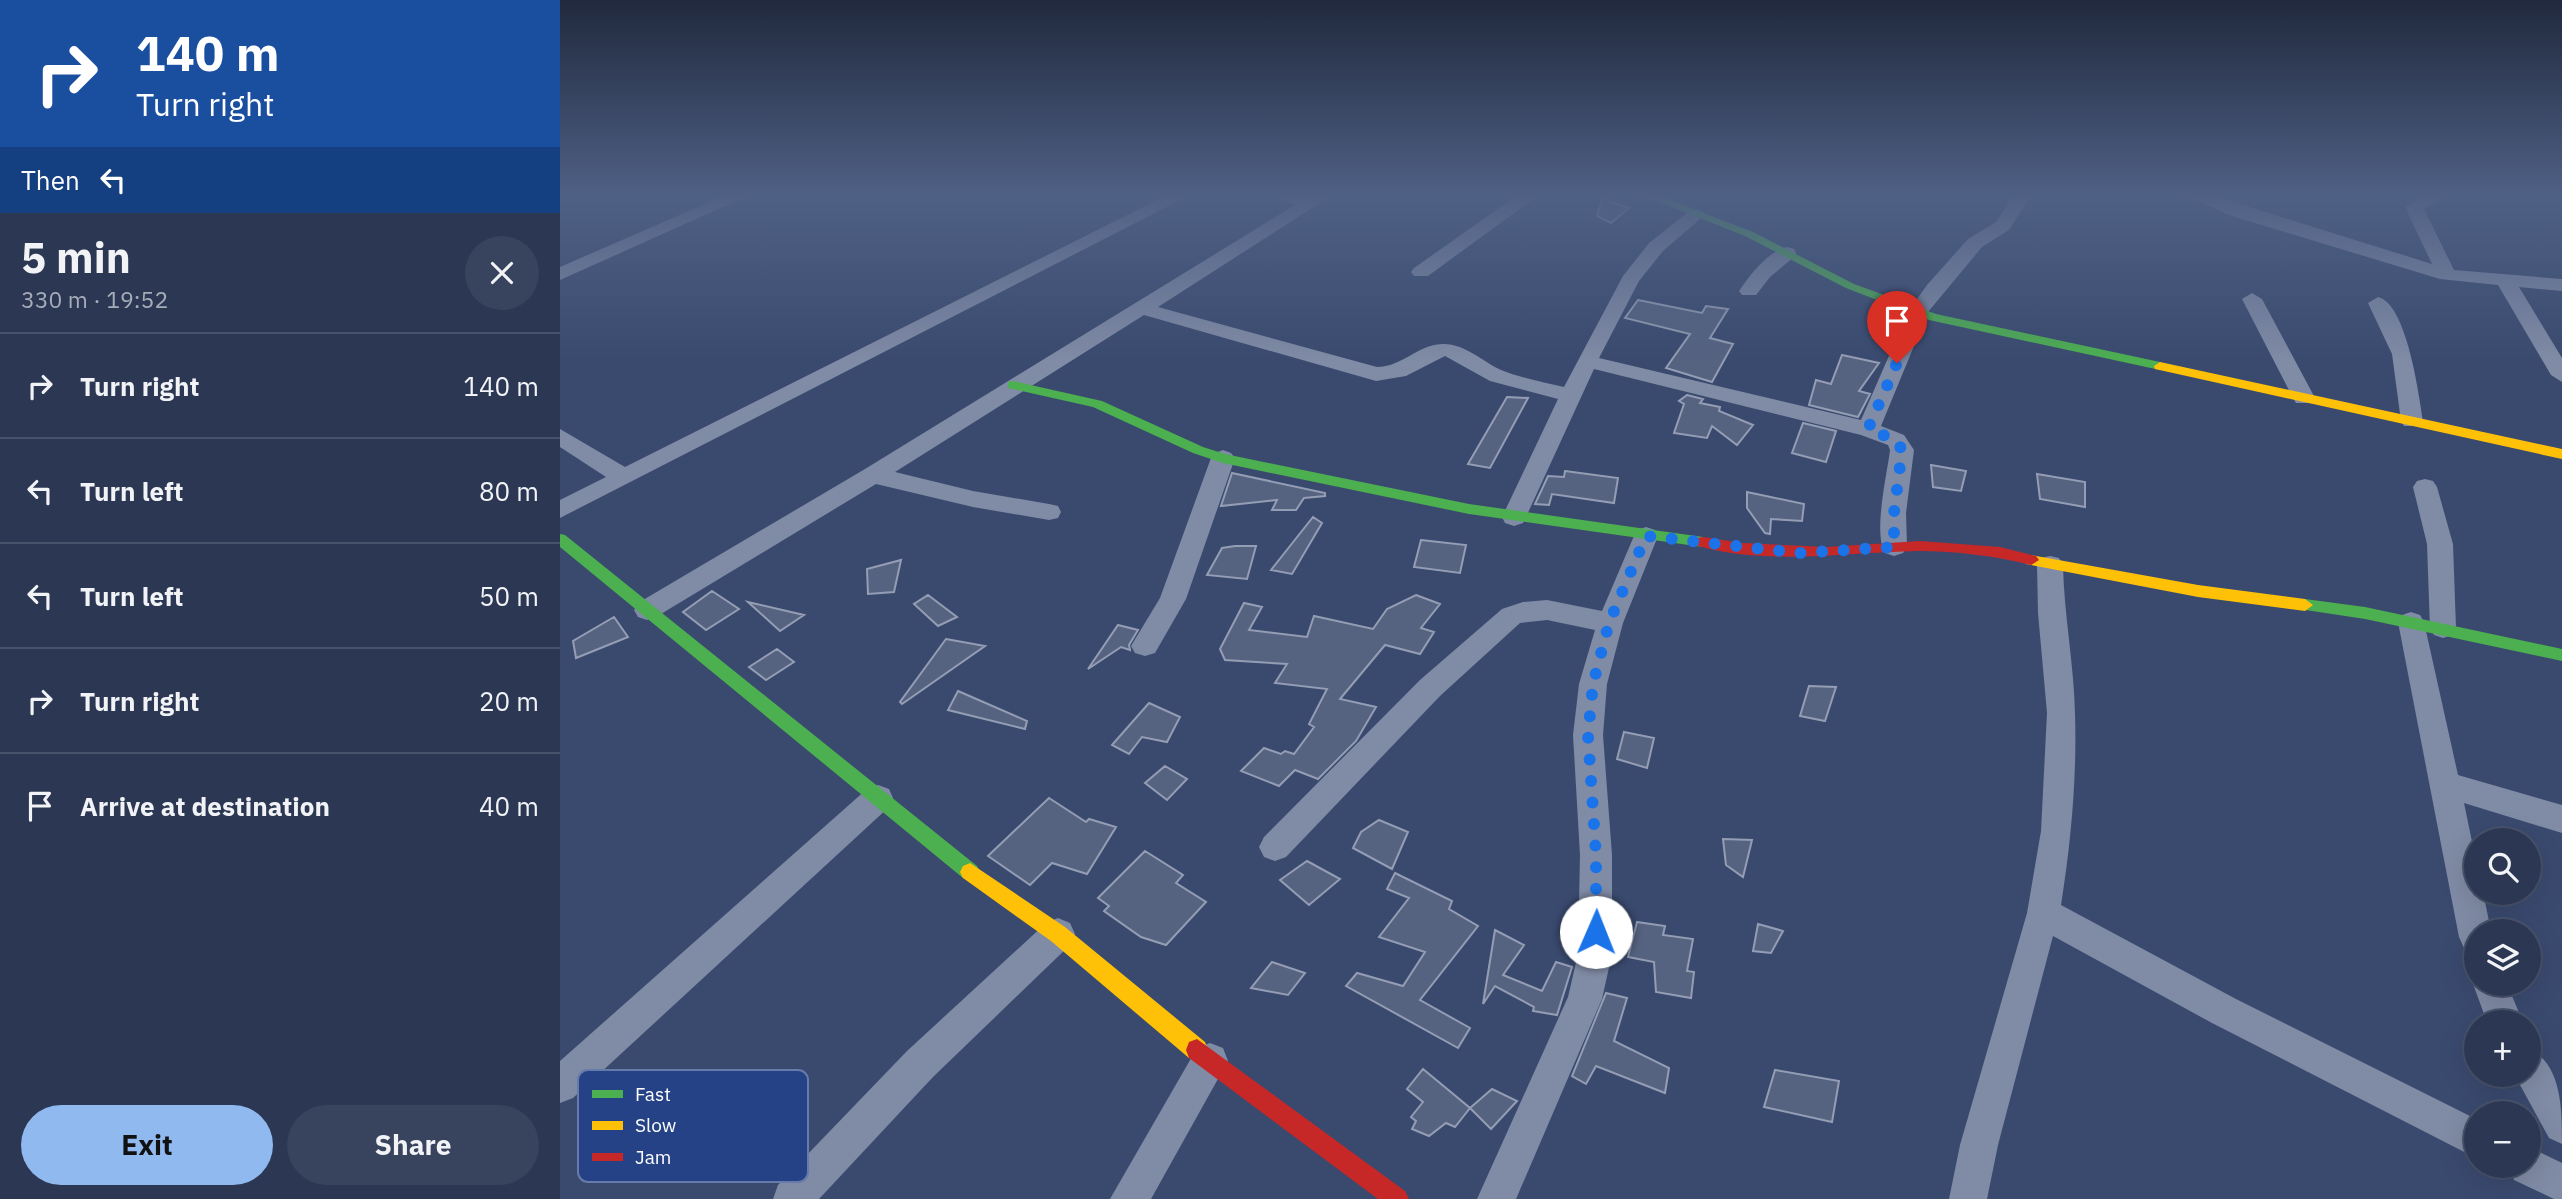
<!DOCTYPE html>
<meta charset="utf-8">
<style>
:root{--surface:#2c3853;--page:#38435d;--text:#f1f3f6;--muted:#a6acb8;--line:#48526a;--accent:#90b9f0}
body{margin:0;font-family:"IBM Plex Sans",sans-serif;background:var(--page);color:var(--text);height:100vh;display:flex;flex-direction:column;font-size:26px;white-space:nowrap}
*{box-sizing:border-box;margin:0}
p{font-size:23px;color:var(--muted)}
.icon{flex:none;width:38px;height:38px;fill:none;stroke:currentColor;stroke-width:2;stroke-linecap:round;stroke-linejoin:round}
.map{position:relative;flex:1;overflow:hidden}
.drawer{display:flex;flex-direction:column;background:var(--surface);width:560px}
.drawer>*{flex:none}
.top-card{background:#1a4fa0;color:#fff;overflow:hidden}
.controls{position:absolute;left:1904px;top:828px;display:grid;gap:14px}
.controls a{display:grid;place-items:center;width:77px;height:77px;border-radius:50%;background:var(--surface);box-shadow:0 7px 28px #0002,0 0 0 2px var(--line);font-size:35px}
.pin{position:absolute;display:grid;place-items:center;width:60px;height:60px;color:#fff;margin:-72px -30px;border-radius:50% 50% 50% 0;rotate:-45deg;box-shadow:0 0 7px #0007}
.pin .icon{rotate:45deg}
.me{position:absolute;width:77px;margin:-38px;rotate:1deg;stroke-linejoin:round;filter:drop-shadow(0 0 5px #0008)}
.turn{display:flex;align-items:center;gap:24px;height:147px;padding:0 21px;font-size:32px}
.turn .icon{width:91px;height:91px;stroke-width:2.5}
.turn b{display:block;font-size:49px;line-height:60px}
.then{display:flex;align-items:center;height:66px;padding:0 21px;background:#0003;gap:14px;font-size:26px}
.round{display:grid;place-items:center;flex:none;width:74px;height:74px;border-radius:37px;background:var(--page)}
.headline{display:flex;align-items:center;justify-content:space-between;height:119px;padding:0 21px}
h1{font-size:42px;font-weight:800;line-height:52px}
.primary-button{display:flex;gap:14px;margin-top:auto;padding:14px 21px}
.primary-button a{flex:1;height:80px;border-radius:42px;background:var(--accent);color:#111;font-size:28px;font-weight:800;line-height:80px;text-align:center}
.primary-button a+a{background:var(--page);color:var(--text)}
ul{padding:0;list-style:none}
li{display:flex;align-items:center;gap:21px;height:105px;padding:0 21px;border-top:2px solid var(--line)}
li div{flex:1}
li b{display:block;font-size:26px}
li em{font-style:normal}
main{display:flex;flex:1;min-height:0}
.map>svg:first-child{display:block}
</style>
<main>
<section class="drawer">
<div class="top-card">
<div class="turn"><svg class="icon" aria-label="right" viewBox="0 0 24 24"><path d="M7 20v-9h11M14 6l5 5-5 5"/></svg><div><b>140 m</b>Turn right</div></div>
<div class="then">Then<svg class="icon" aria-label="left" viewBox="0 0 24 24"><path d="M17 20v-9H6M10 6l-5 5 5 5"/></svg></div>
</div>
<div class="headline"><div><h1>5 min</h1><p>330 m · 19:52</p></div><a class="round"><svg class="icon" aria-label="close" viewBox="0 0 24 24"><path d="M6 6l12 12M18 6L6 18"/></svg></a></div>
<ul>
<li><svg class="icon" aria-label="right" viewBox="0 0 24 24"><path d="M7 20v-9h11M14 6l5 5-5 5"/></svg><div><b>Turn right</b></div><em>140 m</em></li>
<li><svg class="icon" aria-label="left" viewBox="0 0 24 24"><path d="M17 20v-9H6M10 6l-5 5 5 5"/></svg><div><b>Turn left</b></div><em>80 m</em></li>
<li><svg class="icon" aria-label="left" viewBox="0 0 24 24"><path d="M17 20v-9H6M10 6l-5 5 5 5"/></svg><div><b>Turn left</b></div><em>50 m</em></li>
<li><svg class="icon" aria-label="right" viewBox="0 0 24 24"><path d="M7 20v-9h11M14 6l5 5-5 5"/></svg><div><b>Turn right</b></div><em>20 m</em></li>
<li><svg class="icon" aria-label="arrive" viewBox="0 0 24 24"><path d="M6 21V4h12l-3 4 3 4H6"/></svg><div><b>Arrive at destination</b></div><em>40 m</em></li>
</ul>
<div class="primary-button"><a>Exit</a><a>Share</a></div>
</section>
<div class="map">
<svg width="2002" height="1199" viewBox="0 0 2002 1199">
<rect width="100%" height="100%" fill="#3a4a6f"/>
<path fill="#556280" stroke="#949db3" stroke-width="2" d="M1042 199 1069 208 1051 223 1037 216Z
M1078 300 1142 313 1146 306 1168 309 1150 338 1173 344 1152 382 1106 368 1130 334 1065 318Z
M1282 355 1319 363 1299 391 1310 394 1298 417 1249 405 1256 380 1271 384Z
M1127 395 1143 399 1140 403 1160 407 1159 411 1193 425 1177 445 1152 426 1147 438 1114 433 1124 404 1119 401Z
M947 397 968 398 930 468 908 464Z
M1243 423 1276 431 1266 462 1232 453Z
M1371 465 1406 471 1401 491 1373 487Z
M1005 471 1058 478 1054 503 992 494 989 505 975 504 988 476 1004 477Z
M672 473 765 493V496L744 498 736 510H712L717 500 661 506Z
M1477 474 1525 482V507L1480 499Z
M1187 492 1244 504 1242 521 1211 519 1210 534 1205 533 1187 508Z
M753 517 762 523 732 574 711 570Z
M861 540 906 545 900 573 854 567Z
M675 546H696L687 579 647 575 662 548Z
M341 560 334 592 308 594 307 569Z
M152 591 179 609 146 630 123 612Z
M368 595 397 617 378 626 354 604Z
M856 595 880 604 861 628 874 632 860 654 825 645 780 699 816 707 796 741 758 779 735 770 719 786 681 771 704 748 721 754 725 751 734 754 754 727 749 724 767 689 715 683 727 664 665 660 660 649 684 603 702 607 689 630 747 637 754 616 813 629 827 609Z
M188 602 244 615 220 631Z
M54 617 68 637 16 658 13 641Z
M558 625 578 630 569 645 570 650 561 647 528 669Z
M386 639 425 646 342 704 340 702Z
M217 649 234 662 206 680 189 667Z
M1249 686 1276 687 1265 721 1240 716Z
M398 691 467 721 465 729 388 710Z
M589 703 620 717 607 742 582 737 569 754 552 745Z
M1064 732 1094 738 1087 768 1057 759Z
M605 766 627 779 607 800 585 783Z
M489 798 526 822 529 819 556 827 527 874 492 863 470 885 428 856Z
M819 820 848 832 832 869 793 848 801 832Z
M1163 839 1192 840 1183 877 1166 865Z
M585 851 623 875 616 883 646 902 606 945 581 937 544 911 549 906 538 898Z
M747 861 780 879 749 905 720 880Z
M835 873 892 901 889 909 918 926 860 1000 910 1028 898 1048 786 986 797 973 843 986 865 952 819 937 849 898 827 889Z
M1077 922 1105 926 1103 935 1133 939 1127 971 1134 972 1131 998 1096 992 1094 962 1068 957Z
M1198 924 1223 931 1211 953 1193 951Z
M935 930 964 945 943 975 982 991 996 962 1012 967 997 1015 973 1011 974 1007 935 986 923 1004Z
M712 962 745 973 728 995 691 988Z
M1046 993 1067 998 1054 1041 1109 1068 1105 1093 1036 1066 1026 1084 1012 1076Z
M863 1069 910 1108 895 1127 886 1123 869 1136 852 1129 856 1121 851 1117 863 1102 847 1089Z
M1215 1070 1279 1081 1272 1122 1204 1107Z
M932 1089 957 1101 931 1129 910 1108Z"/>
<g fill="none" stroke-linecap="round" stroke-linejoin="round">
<path fill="#808ba5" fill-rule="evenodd" d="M168 194H192L0 280V267Z
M609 194H632L0 518V500L46 477 0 447V429L65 467Z
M711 194 747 197 752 194H774L598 307 817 367C842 367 857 345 882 344 904 343 922 361 941 370 961 378 983 382 1004 387L1063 276 1089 243 1131 210 1137 209 1146 214 1103 251 1079 281 1039 358 1301 420 1348 312 1367 285 1408 239 1436 222 1454 194H1472L1449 230 1422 247 1368 312 1321 426 1344 435 1354 450 1346 513 1347 547 1343 553 1334 556 1325 553C1313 532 1327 475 1330 450L1328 445 1301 435 1034 369 966 517 963 523 954 526 945 523 942 517 998 399 930 381 885 356 846 376 816 381 584 315 335 472 413 491 489 504 498 506 501 512 498 518 489 520 413 507 316 484 96 617 87 620 78 617 74 610 78 603 305 469 735 205Z
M959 194H980L868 276H854L851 272 854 268Z
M1622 194H1648L1872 264 1845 207 1867 194H1891L1864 209 1894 270 2002 279V291L1959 287 2002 358V382L1991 375 1938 285 1880 279 1669 215Z
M1227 247 1234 249 1236 253 1234 257 1210 277 1196 295H1182L1179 291C1190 275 1207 252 1227 247Z
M1692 293 1702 299 1755 398 1752 403H1736L1733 398 1682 299Z
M1818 297C1847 304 1859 395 1863 421L1860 426H1844L1841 421 1832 354 1808 303Z
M663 450 671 453 675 458 626 599 595 653 585 656 575 653 571 646 600 598 651 458 655 453Z
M1865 479 1873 481 1877 487 1893 544 1896 628 1892 635 1883 638 1874 635 1870 628 1867 544 1853 487 1857 481Z
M1086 527 1095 530 1098 536 1063 623 1047 684 1043 735 1052 855V954L1042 999 956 1199H917L1008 997 1018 954 1020 855 1013 735 1019 684 1035 630 987 620 960 623 880 696 726 857 715 861 704 857 699 847 704 837 860 680 942 609 963 602 987 600 1042 611 1074 536 1077 530Z
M1490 556 1499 558 1503 565C1504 615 1514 664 1515 714 1517 778 1511 842 1501 905L1676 999 1916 1119V1158L1652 1023 1493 936 1438 1145 1427 1199H1389L1400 1145 1467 913 1481 831 1487 713 1478 613 1477 565 1481 558Z
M1851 612 1860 615 1864 622 1898 775 2002 805V833L1904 803 1916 861V892H1923L1931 931H1916V953L1904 948 1899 937 1838 622 1842 615Z
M318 785 329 789 333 798 329 807 13 1098 0 1103V1061L307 789Z
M498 918 510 923 515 934 510 945 373 1077 259 1199H213L218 1185 347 1051 486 923Z
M1916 976V984H1947L1963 1022H1927L1913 984Z
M650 1043 663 1048 668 1061 591 1199H550L637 1048Z
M1969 1049C2002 1064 2002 1110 2002 1144L1989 1138 1954 1074H1969Z
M1969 1147 2002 1163V1199H1994L1954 1180 1949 1166H1969Z"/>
<path fill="#4caf50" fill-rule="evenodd" d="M1079 194H1094L1193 232 1294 284 1376 314 1600 362 1606 366 1600 370 1369 320 1286 288 1185 236Z
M453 381 542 401 643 447 665 454 909 504 1143 537 1151 542 1143 547 909 514 663 463 633 453 533 407 448 388V382Z
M0 534 5 535 417 866 420 872 417 878 410 881 403 878 0 547Z
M1745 599 1805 607 2002 649V661L1805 619 1739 609 1737 605Z"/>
<path fill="#ffc107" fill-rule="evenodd" d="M1600 362 2002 449V459L1595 369 1594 366Z
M1471 555 1638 585 1745 599 1753 605 1745 611 1638 597 1466 564 1463 560 1466 556Z
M410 863 505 927 645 1042 648 1050 645 1058 637 1061 629 1058 491 941 403 878 400 872 403 866Z"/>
<path fill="#c62828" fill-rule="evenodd" d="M1143 537 1182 543 1267 547 1360 541 1440 547 1476 556 1479 560 1471 565C1435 556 1396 551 1359 551 1287 552 1208 566 1138 546L1135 542 1138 538Z
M637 1039 845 1191 849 1199H818L629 1058 626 1050 629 1042Z"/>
</g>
<linearGradient id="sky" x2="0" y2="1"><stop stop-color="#20293d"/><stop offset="0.54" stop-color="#4f6085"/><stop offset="1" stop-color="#4f6085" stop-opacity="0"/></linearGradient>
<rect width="2002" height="362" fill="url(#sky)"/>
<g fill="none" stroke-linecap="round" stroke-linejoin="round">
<path stroke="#1a73e8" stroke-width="12" stroke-dasharray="0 21.6" d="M1036 932V855L1028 735 1033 684 1049 623 1086 536 1239 553 1334 547V513L1342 450 1336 440 1308 429 1337 363"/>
</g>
<rect x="18" y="1070" width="230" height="112" rx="10" fill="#244285" stroke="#667baa" stroke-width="2"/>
<rect x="32" y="1090" width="31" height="8" fill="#4caf50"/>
<rect x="32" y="1121" width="31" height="9" fill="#ffc107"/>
<rect x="32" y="1153" width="31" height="8" fill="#c62828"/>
<g font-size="19" fill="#fff">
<text x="75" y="1101">Fast</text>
<text x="75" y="1132">Slow</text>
<text x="75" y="1164">Jam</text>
</g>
</svg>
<div class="controls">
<a><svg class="icon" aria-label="search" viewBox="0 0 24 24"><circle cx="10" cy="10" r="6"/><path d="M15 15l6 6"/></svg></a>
<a><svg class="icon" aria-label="layers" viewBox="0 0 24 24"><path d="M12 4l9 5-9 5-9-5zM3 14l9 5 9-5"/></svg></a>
<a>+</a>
<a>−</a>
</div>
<div class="pin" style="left:1337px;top:363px;background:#d93025"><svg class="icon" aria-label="arrive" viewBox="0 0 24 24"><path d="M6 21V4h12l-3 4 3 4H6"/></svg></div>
<svg class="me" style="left:1036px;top:932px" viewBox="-20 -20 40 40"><circle r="19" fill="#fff"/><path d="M0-13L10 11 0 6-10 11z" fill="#1a73e8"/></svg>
</div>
</main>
